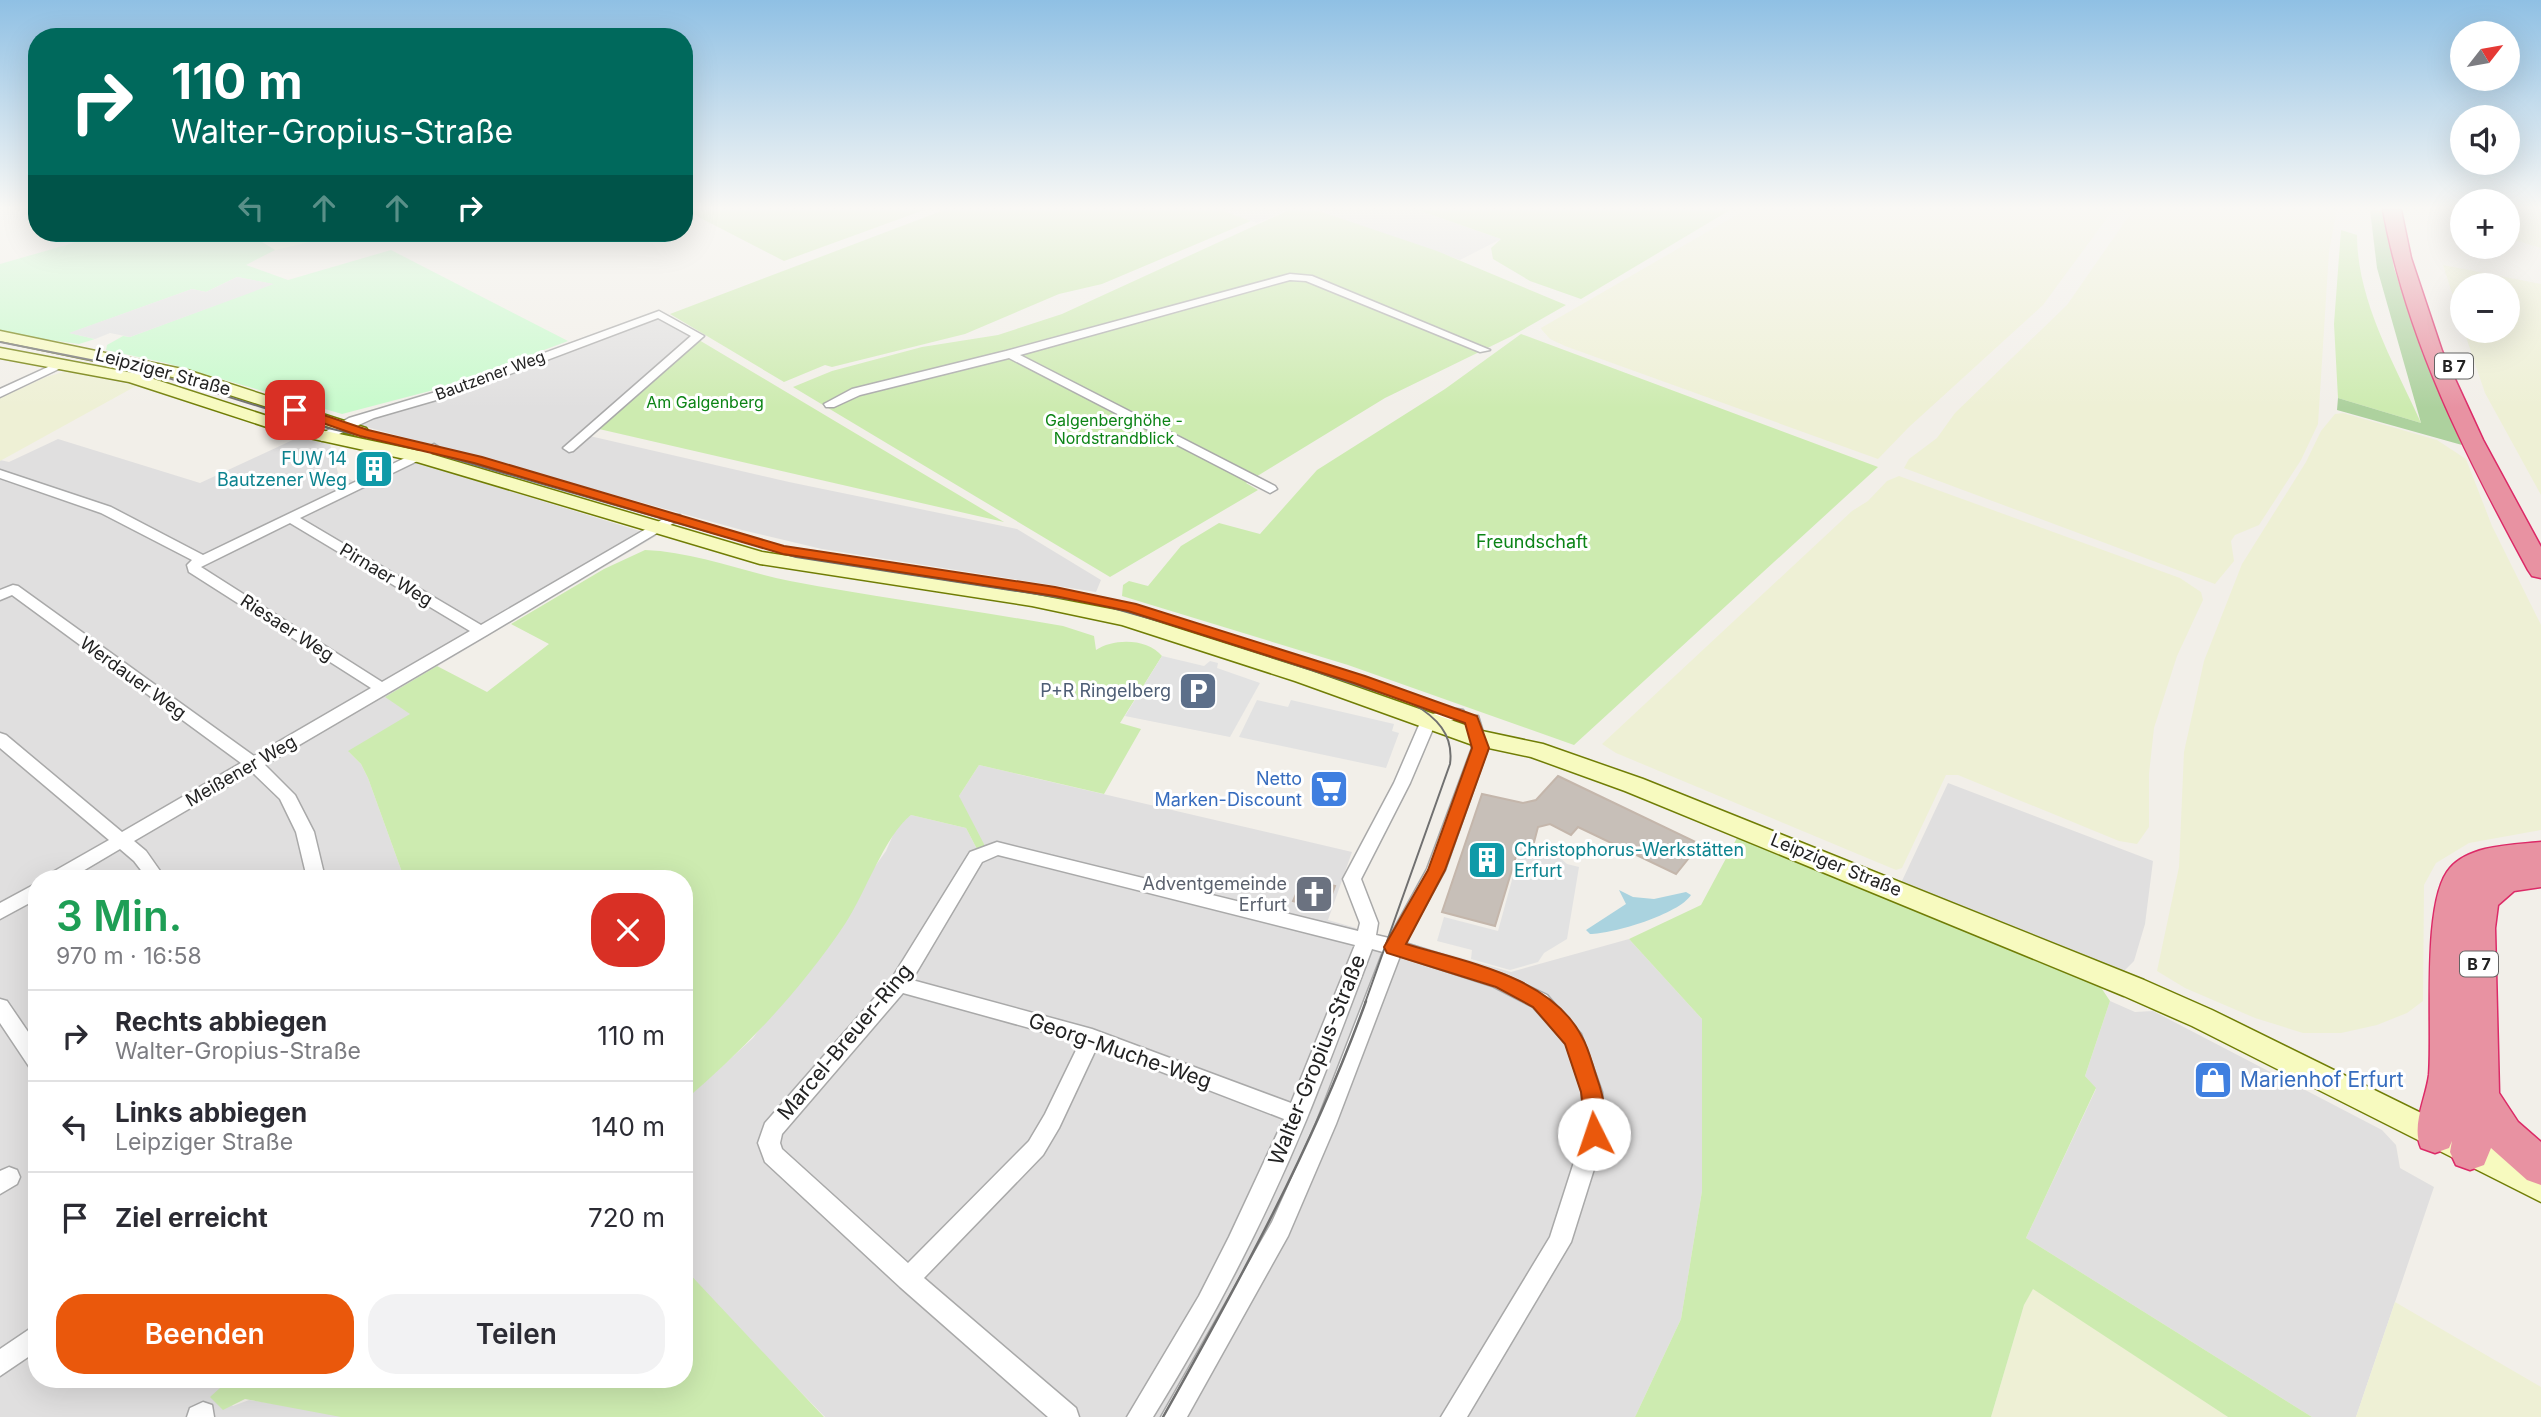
<!DOCTYPE html>
<html lang="de">
<meta charset="utf-8">
<style>
:root{--surface:#fff;--page:#f2f2f3;--text:#2b2b33;--muted:#7c7c81;--line:#e1e1e2;--accent:#ea580c}
body{margin:0;font-family:Inter,sans-serif;background:var(--page);color:var(--text);height:100vh;display:flex;flex-direction:column;font-size:26px;white-space:nowrap}
*{box-sizing:border-box;margin:0}
p{font-size:23px;color:var(--muted)}
.icon{flex:none;width:38px;height:38px;fill:none;stroke:currentColor;stroke-width:2;stroke-linecap:round;stroke-linejoin:round}
.map{position:relative;flex:1;overflow:hidden}
.details{position:absolute;left:28px;top:870px;width:665px;height:518px;display:flex;flex-direction:column;background:var(--surface);border-radius:28px;box-shadow:0 7px 28px #0002}
.details>*{flex:none}
.guide{position:absolute;left:28px;top:28px;width:665px;height:214px;border-radius:28px;box-shadow:0 7px 28px #0002;background:#00695c;color:#fff;overflow:hidden}
.needle{width:46px;rotate:59deg}
.controls{position:absolute;left:2450px;top:21px;display:grid;gap:14px}
.controls a{display:grid;place-items:center;width:70px;height:70px;border-radius:50%;background:var(--surface);box-shadow:0 7px 28px #0002;font-size:35px}
.pin{position:absolute;display:grid;place-items:center;width:60px;height:60px;color:#fff;margin:-30px;border-radius:14px;box-shadow:0 4px 10px #0006}
.me{position:absolute;width:77px;margin:-38px;rotate:356deg;stroke-linejoin:round;filter:drop-shadow(0 0 5px #0008)}
.turn{display:flex;align-items:center;gap:24px;height:147px;padding:0 28px;font-size:32px}
.turn .icon{width:91px;height:91px;stroke-width:2.5}
.turn b{display:block;font-size:49px;line-height:60px}
.lanes{display:flex;align-items:center;height:66px;padding:0 28px;background:#0003;justify-content:center;gap:35px;direction:ltr}
.lanes .off{opacity:.35}
.round{display:grid;place-items:center;flex:none;width:74px;height:74px;border-radius:28px;background:var(--page)}
.head{display:flex;align-items:center;justify-content:space-between;height:119px;padding:0 28px}
h1{font-size:42px;font-weight:600;line-height:52px;color:#1e9e55}
.button{display:flex;gap:14px;margin-top:auto;padding:14px 28px}
.button a{flex:1;height:80px;border-radius:28px;background:var(--accent);color:#fff;font-size:28px;font-weight:600;line-height:80px;text-align:center}
.button a+a{background:var(--page);color:var(--text)}
ul{padding:0;list-style:none}
li{display:flex;align-items:center;gap:21px;height:91px;padding:0 28px;border-top:2px solid var(--line)}
li div{flex:1}
li b{display:block;font-size:26px}
li em{font-style:normal}
.map>svg:first-child{display:block}
</style>
<div class="map">
<svg width="2541" height="1417" viewBox="0 0 2541 1417">
<rect width="100%" height="100%" fill="#f2efe9"/>
<path fill="#e0dfdf" d="M1221 210H1289L1257 223Z
M1316 210H1418L1501 239 1460 260Z
M658 316 693 336 581 434 789 482 1017 529 1101 580 1096 592 822 549 742 530 352 423Z
M297 438 330 444 338 473 355 482 399 460 415 462 656 536 386 697 411 714 349 752 361 764 368 778 403 875 400 878H37V1379H234L217 1394 233 1406 249 1400 358 1417H0V460L9 462 58 439 200 483Z
M979 765 1352 852 1328 920 1511 972 1629 939 1702 1019V1191L1681 1319 1635 1417H825L684 1272V1101L753 1038 886 851 897 826 911 815 966 828 977 849 959 796Z
M1948 783 2153 861 2145 924 2134 961 2124 971 1901 883Z
M2110 1001 2135 1012 2153 1011 2382 1130 2396 1145 2400 1168 2434 1187 2356 1417H2312L2026 1238 2096 1089 2085 1076Z"/>
<path fill="#ffffe5" d="M247 233H349L275 250Z"/>
<path fill="#eef0d5" d="M1745 210H2113L2043 305 1909 427 1878 459 1565 346 1550 339 1542 330 1541 328Z
M2133 210H2337L2329 251 2318 424 2301 460 2259 525 2235 535 2231 541 2234 561 2215 584 1904 468 1909 459 1937 438 1955 413 2067 305Z
M2508 210H2541V248L2508 238Z
M2443 265 2541 284V495L2485 393 2464 331H2508V285H2462V324Z
M67 371 136 386 0 461V398L46 377Z
M2343 413 2437 440 2466 459 2492 526 2541 625V830L2469 843 2436 863 2424 885 2423 1001 2407 1013 2377 1025 2341 1033H2303L2255 1018 2185 988 2157 971 2179 867 2184 752 2204 661 2242 564 2306 462 2321 431 2335 414Z
M1899 476 2180 578 2201 592 2203 600 2177 656 2154 728 2149 774V827L2137 844 2119 841 1958 775H1946L1902 868 1896 870 1616 753 1602 744 1852 511 1868 501 1887 481Z
M2033 1288 2228 1417H1991L2024 1305Z
M2395 1302 2541 1387V1417H2356Z"/>
<path fill="#cdebb0" d="M685 210H924L784 261Z
M944 210H1221L1251 221 1102 284 1059 294 965 334 832 367 825 365 784 382 670 314Z
M1289 210H1316L1437 251 1566 305 1512 336 1385 398 1246 483 1258 490 1110 577 793 387 832 371 922 347 998 335 1062 314Z
M1418 210H1730L1581 299 1530 281 1493 259 1491 248 1501 239Z
M2341 230 2357 235C2357 301 2395 365 2421 423L2338 398 2334 324Z
M1521 334 1878 467 1574 745 1348 665 1122 596 1123 585 1129 581 1148 586 1181 546 1219 523 1260 534 1317 470 1445 389Z
M699 340 1004 522 599 429Z
M645 550C695 552 741 571 790 581 880 598 972 610 1063 626L1094 636 1096 650C1113 638 1148 638 1162 656L1120 723 1141 729 1104 794 979 765 959 796 985 846 977 849 966 828 911 815C885 835 865 894 845 924 800 991 745 1049 684 1101V878H400L403 875 368 778 361 764 348 751 410 714 385 697 437 666 487 692 549 644 511 624 604 569Z
M1738 836 2100 986 2110 1001 2085 1076 2096 1088 2026 1238 2312 1417H2228L2033 1289 2024 1305 1991 1417H1635L1681 1319 1702 1191V1019L1629 939 1701 905Z
M684 1268 824 1417H341L245 1399 223 1410 210 1397 230 1379H684Z"/>
<path fill="#add19e" d="M2370 210H2384L2394 268 2414 328 2462 445 2337 410 2338 398 2421 423 2377 268Z"/>
<path fill="#c8facc" d="M108 233H247L275 250 246 265 288 280 391 250 568 341 445 387 342 414 166 363 106 350 107 345 123 336 130 337 272 284 237 277 206 292 192 289 70 333 95 339 79 344 0 333V264Z"/>
<path fill="#e2e2e2" d="M237 277 274 284 130 337 110 333 95 339 69 333 192 289 206 292Z
M1162 656 1204 666 1210 661 1218 663 1217 668 1260 683 1230 737 1125 716Z
M1257 700 1288 707 1291 700 1394 724 1392 731 1399 733 1386 768 1239 737Z
M1521 847 1559 857 1567 864 1579 867 1567 939 1544 953 1538 962 1510 970 1471 959 1472 950 1437 941 1444 917 1498 931Z"/>
<path fill="#aad3df" d="M1619 890 1633 897 1654 899 1686 892 1691 895C1679 914 1613 934 1590 934L1586 930 1626 904Z"/>
<path fill="#c7bfb8" stroke="#c4b6ab" stroke-width="2" d="M1558 776 1700 844 1676 874 1578 827 1571 835 1550 824 1538 827 1533 846 1520 843 1495 926 1442 912 1482 794 1523 803 1536 800Z
M1303 878 1335 886 1326 910 1293 901Z"/>
<g fill="none" stroke-linecap="round" stroke-linejoin="round">
<g stroke="#a9a9a9" stroke-width="3">
<path id="street" d="M1290 274 1312 276 1490 350 1480 352 1306 281 1290 280 1020 355 1275 486 1277 489 1270 493 1009 358 860 395 834 407H826L824 404 852 389 1006 351Z
M659 311 704 336 573 451 569 452 563 448 691 336 658 318 457 394 374 418 326 440 322 441 316 437 349 418 449 388Z
M61 361 67 364 65 366 0 397V389Z
M434 444 440 448 438 451 300 518 481 625 670 515H680L682 518 487 635 265 765 295 795 314 832 325 878H307L296 832 280 799 252 772 134 841 146 851 165 878H147L134 861 120 849 71 878H48L51 873 109 840 0 748V733L6 735 122 832 241 763 12 595 0 600V590L13 585 18 586 254 756 371 688 189 572 187 565 192 560 101 513 0 478V470L111 507 203 555ZM290 523 470 631 382 682 201 567Z
M1457 709 1463 710 1465 714 1463 718 1435 724 1410 783 1361 879 1378 923 1376 935 1389 938 1427 869 1472 748 1464 720 1466 716H1478L1488 748 1445 870 1405 943 1505 975 1547 995 1581 1034 1602 1092 1605 1134 1571 1242 1467 1417H1441L1550 1237 1583 1134 1582 1092 1566 1044 1533 1007 1492 986 1400 956 1336 1124 1288 1236 1187 1417H1161L1272 1222 1316 1124 1383 952 1372 949C1351 1005 1329 1064 1307 1118 1265 1220 1212 1322 1153 1417H1127L1199 1296 1229 1237 1284 1119 1097 1047 1059 1128 1043 1155 924 1278 1076 1408 1079 1417H1048L900 1287 765 1162 758 1143 765 1123 892 978 970 852 997 842 1358 931 1360 923 1343 879 1394 783 1423 716ZM998 855 1355 945 1291 1103 1092 1029 912 980 982 862ZM903 993 1080 1042 1045 1114 1029 1141 908 1263 782 1149 780 1143 782 1134Z
M37 883V899L0 919V903Z
M0 999 7 1001 37 1045V1071L30 1068 0 1023Z
M9 1167 17 1170 20 1177 17 1184 0 1194V1171Z
M37 1324V1351L0 1376V1349Z
M203 1402 212 1405 214 1417H187L190 1408Z"/>
</g>
<g stroke="#707d05" stroke-width="3">
<path id="secondary" d="M0 331 187 370 366 428 369 432 360 437 177 378 0 341Z
M0 348 138 374 292 424 424 452 762 552 1032 594 1126 612 1311 671 1482 731 1543 744 1643 779 2144 980 2212 1010 2541 1172V1202L2192 1026 2124 996 1625 791 1531 757 1470 744 1295 681 1122 625 1032 606 760 564 414 461 282 432 129 382 0 358Z"/>
</g>
<g stroke="#dc2a67" stroke-width="3">
<path id="highway" d="M2383 210H2401L2411 258 2442 351 2483 440 2541 547V578L2532 576 2528 570C2465 454 2407 341 2383 210Z
M2541 842V887L2514 891 2498 905 2495 928 2499 1093 2518 1122 2541 1142V1185L2527 1180 2491 1148 2484 1165 2470 1170 2456 1165 2450 1152 2452 1141 2449 1148 2435 1153 2421 1148C2411 1125 2426 1099 2429 1075 2433 1029 2421 900 2450 868 2470 845 2512 845 2541 842Z"/>
</g>
<use href="#street" fill="#fff" fill-rule="evenodd"/>
<use href="#secondary" fill="#f7fabf" fill-rule="evenodd"/>
<use href="#highway" fill="#e892a2" fill-rule="evenodd"/>
<path stroke="#707070" stroke-width="2" d="M0 342 146 371 328 428 427 451 796 557 1095 603 1180 627 1412 703C1436 717 1454 734 1450 764L1365 1003"/>
<path stroke="#707070" stroke-width="2.5" d="M1163 1417C1239 1282 1313 1147 1366 1001"/>
</g>
<linearGradient id="sky" x2="0" y2="1"><stop stop-color="#8fc0e4"/><stop offset="0.51" stop-color="#f9f8f5"/><stop offset="1" stop-color="#f9f8f5" stop-opacity="0"/></linearGradient>
<rect width="2541" height="408" fill="url(#sky)"/>
<path fill="#ea580c" stroke="#983908" stroke-width="2" d="M291 407H300L368 430 482 457 784 546 1055 587 1136 604 1365 676 1477 716 1489 748 1445 870 1406 944C1465 962 1551 976 1582 1037 1589 1049 1592 1064 1597 1078 1603 1095 1610 1124 1602 1141L1594 1144 1587 1141 1581 1092 1565 1044 1533 1007 1496 987 1387 953 1384 947 1428 870 1472 748 1465 723 1354 683 1128 611 1055 596 783 554 474 463 360 436 291 412Z"/>
<defs>
<g id="building-square" transform="scale(2.0125)"><rect x="-9" y="-9" width="18" height="18" rx="4" fill="#0f9aa8" stroke="#fff"/><path d="M-4-6H4V6H1V3H-1V6H-4ZM-2.5-4.3h1.7v1.8h-1.7ZM.8-4.3h1.7v1.8H.8ZM-2.5-1h1.7V.8h-1.7ZM.8-1h1.7V.8H.8Z" fill="#fff"/></g>
<g id="parking-square" transform="scale(2.0125)"><rect x="-9" y="-9" width="18" height="18" rx="4" fill="#5c6f8a" stroke="#fff"/><path d="M-3.5-5.5H1a3.5 3.5 0 0 1 0 7H-1V5.5H-3.5ZM-1-3.4V-.6H.8a1.4 1.4 0 0 0 0-2.8Z" fill="#fff"/></g>
<g id="supermarket-square" transform="scale(2.0125)"><rect x="-9" y="-9" width="18" height="18" rx="4" fill="#3f7fe0" stroke="#fff"/><path d="M-6-5.5h2.5l.6 2H6L4.5 2H-2.5L-4.4-4H-6ZM-1.5 3.2a1.3 1.3 0 1 0 .1 0ZM3 3.2a1.3 1.3 0 1 0 .1 0Z" fill="#fff"/></g>
<g id="church-square" transform="scale(2.0125)"><rect x="-9" y="-9" width="18" height="18" rx="4" fill="#6b7280" stroke="#fff"/><path d="M-1.2-6h2.4v3.5h3.3v2.4h-3.3V6h-2.4V-.1h-3.3v-2.4h3.3Z" fill="#fff"/></g>
<g id="shop-square" transform="scale(2.0125)"><rect x="-9" y="-9" width="18" height="18" rx="4" fill="#3f7fe0" stroke="#fff"/><path d="M-5-2.5h2.3a2.7 3.5 0 0 1 5.4 0H5L5.5 6h-11ZM-1.5-2.5h3a1.5 2.3 0 0 0-3 0Z" fill="#fff"/></g>
</defs>
<g fill-rule="evenodd">
<use href="#building-square" x="374" y="469"/>
<use href="#parking-square" x="1198" y="691"/>
<use href="#supermarket-square" x="1329" y="789"/>
<use href="#building-square" x="1487" y="860"/>
<use href="#church-square" x="1314" y="894"/>
<use href="#shop-square" x="2213" y="1080"/>
</g>
<g text-anchor="middle" stroke-width="6" stroke-linejoin="round" paint-order="stroke">
<g fill="#fff" stroke="#646464" stroke-width="2">
<rect x="2435" y="353.5" width="38" height="25" rx="5"/>
<rect x="2460" y="951.5" width="38" height="25" rx="5"/>
</g>
<g font-size="16" font-weight="bold" fill="#222">
<text x="2454" y="372">B 7</text>
<text x="2479" y="970">B 7</text>
</g>
<g font-size="16" fill="#222" stroke="#fff">
<text transform="translate(490 375) rotate(-20)" y="6">Bautzener Weg</text>
</g>
<g font-size="16" fill="#0c8416" stroke="#fff">
<text x="705" y="408">Am Galgenberg</text>
<text x="1114" y="426">Galgenberghöhe -<tspan x="1114" dy="18">Nordstrandblick</tspan></text>
</g>
<g font-size="18" fill="#222" stroke="#fff">
<text transform="translate(163 372) rotate(15)" y="6">Leipziger Straße</text>
<text transform="translate(386 575) rotate(31)" y="6">Pirnaer Weg</text>
<text transform="translate(287 628) rotate(33)" y="6">Riesaer Weg</text>
<text transform="translate(133 678) rotate(36)" y="6">Werdauer Weg</text>
<text transform="translate(241 771) rotate(-30)" y="6">Meißener Weg</text>
<text transform="translate(1836 865) rotate(22)" y="6">Leipziger Straße</text>
</g>
<g font-size="18" fill="#0d838f" stroke="#fff" text-anchor="end">
<text x="347" y="465">FUW 14<tspan x="347" dy="21">Bautzener Weg</tspan></text>
<text x="1514" y="856" text-anchor="start">Christophorus-Werkstätten<tspan x="1514" dy="21">Erfurt</tspan></text>
</g>
<g font-size="18" fill="#0c8416" stroke="#fff">
<text x="1532" y="548">Freundschaft</text>
</g>
<g font-size="18" fill="#4e5e75" stroke="#fff" text-anchor="end">
<text x="1171" y="697">P+R Ringelberg</text>
</g>
<g font-size="18" fill="#366cbe" stroke="#fff" text-anchor="end">
<text x="1302" y="785">Netto<tspan x="1302" dy="21">Marken-Discount</tspan></text>
</g>
<g font-size="18" fill="#5b616d" stroke="#fff" text-anchor="end">
<text x="1287" y="890">Adventgemeinde<tspan x="1287" dy="21">Erfurt</tspan></text>
</g>
<g font-size="21" fill="#222" stroke="#fff">
<text transform="translate(845 1042) rotate(-50)" y="7">Marcel-Breuer-Ring</text>
<text transform="translate(1120 1051) rotate(19)" y="7">Georg-Muche-Weg</text>
<text transform="translate(1317 1060) rotate(-68)" y="7">Walter-Gropius-Straße</text>
</g>
<g font-size="21" fill="#366cbe" stroke="#fff" text-anchor="start">
<text x="2240" y="1087">Marienhof Erfurt</text>
</g>
</g>
</svg>
<div class="controls">
<a><svg class="needle" viewBox="-14 -14 28 28"><path d="M0-13l5 13h-10z" fill="#e53935"/><path d="M0 13l5-13h-10z" fill="#7c7c81"/></svg></a>
<a><svg class="icon" aria-label="sound" viewBox="0 0 24 24"><path d="M4 9h4l5-4v14l-5-4H4zM17 9q2 3 0 6"/></svg></a>
<a>+</a>
<a>−</a>
</div>
<div class="pin" style="left:295px;top:410px;background:#d93025"><svg class="icon" aria-label="arrive" viewBox="0 0 24 24"><path d="M6 21V4h12l-3 4 3 4H6"/></svg></div>
<svg class="me" style="left:1594px;top:1134px" viewBox="-20 -20 40 40"><circle r="19" fill="#fff"/><path d="M0-13L10 11 0 6-10 11z" fill="#ea580c"/></svg>
<div class="guide">
<div class="turn"><svg class="icon" aria-label="right" viewBox="0 0 24 24"><path d="M7 20v-9h11M14 6l5 5-5 5"/></svg><div><b>110 m</b>Walter-Gropius-Straße</div></div>
<div class="lanes"><svg class="icon off" aria-label="left" viewBox="0 0 24 24"><path d="M17 20v-9H6M10 6l-5 5 5 5"/></svg><svg class="icon off" aria-label="ahead" viewBox="0 0 24 24"><path d="M12 20V5M6 11l6-6 6 6"/></svg><svg class="icon off" aria-label="ahead" viewBox="0 0 24 24"><path d="M12 20V5M6 11l6-6 6 6"/></svg><svg class="icon" aria-label="right" viewBox="0 0 24 24"><path d="M7 20v-9h11M14 6l5 5-5 5"/></svg></div>
</div>
<section class="details">
<div class="head"><div><h1>3 Min.</h1><p>970 m · 16:58</p></div><a class="round" style="background:#d93025;color:#fff"><svg class="icon" aria-label="close" viewBox="0 0 24 24"><path d="M6 6l12 12M18 6L6 18"/></svg></a></div>
<ul>
<li><svg class="icon" aria-label="right" viewBox="0 0 24 24"><path d="M7 20v-9h11M14 6l5 5-5 5"/></svg><div><b>Rechts abbiegen</b><p>Walter-Gropius-Straße</p></div><em>110 m</em></li>
<li><svg class="icon" aria-label="left" viewBox="0 0 24 24"><path d="M17 20v-9H6M10 6l-5 5 5 5"/></svg><div><b>Links abbiegen</b><p>Leipziger Straße</p></div><em>140 m</em></li>
<li><svg class="icon" aria-label="arrive" viewBox="0 0 24 24"><path d="M6 21V4h12l-3 4 3 4H6"/></svg><div><b>Ziel erreicht</b></div><em>720 m</em></li>
</ul>
<div class="button"><a>Beenden</a><a>Teilen</a></div>
</section>
</div>
